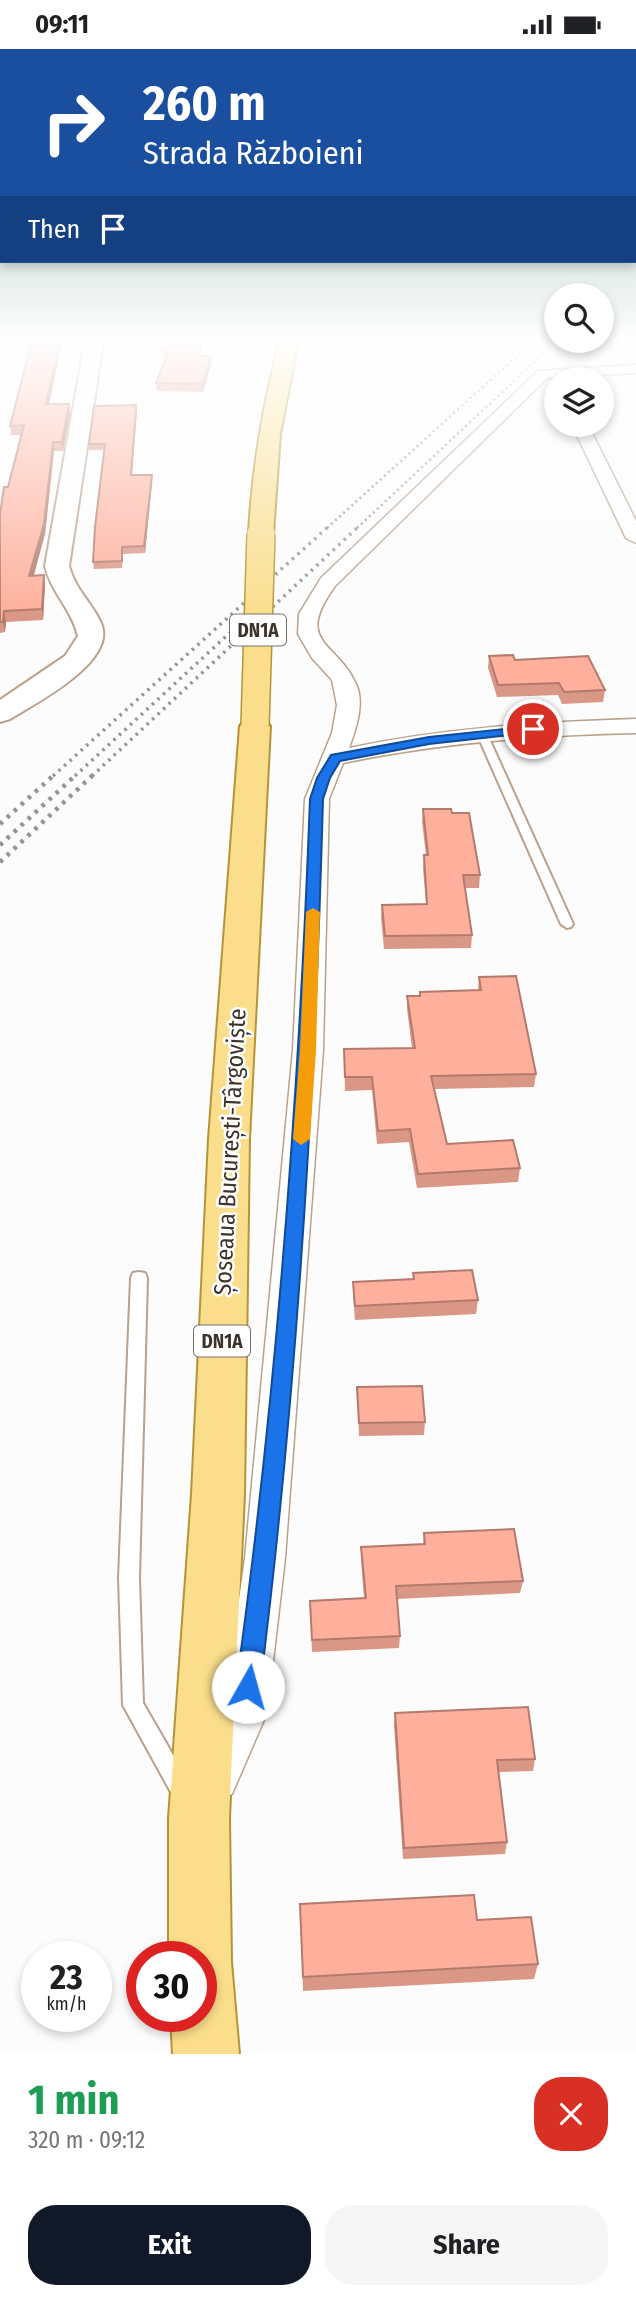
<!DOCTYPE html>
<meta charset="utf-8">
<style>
:root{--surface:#fff;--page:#f6f6f6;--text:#202124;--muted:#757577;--accent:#111827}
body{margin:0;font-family:"Fira Sans Condensed",sans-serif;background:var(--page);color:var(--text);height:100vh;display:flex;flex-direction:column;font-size:26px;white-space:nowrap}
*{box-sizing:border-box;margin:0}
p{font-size:23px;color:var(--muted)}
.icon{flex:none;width:38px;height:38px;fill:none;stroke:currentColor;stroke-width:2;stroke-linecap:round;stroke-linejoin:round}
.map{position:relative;height:2005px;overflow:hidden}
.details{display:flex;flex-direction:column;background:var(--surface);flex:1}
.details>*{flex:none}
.top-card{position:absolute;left:0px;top:0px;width:637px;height:214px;box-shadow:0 4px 10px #0003;background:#1a4fa0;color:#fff;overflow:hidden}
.fabs{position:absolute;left:544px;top:234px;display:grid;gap:14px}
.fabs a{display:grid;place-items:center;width:70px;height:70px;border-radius:50%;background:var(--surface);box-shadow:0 4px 10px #0003;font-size:35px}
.speed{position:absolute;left:21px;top:1892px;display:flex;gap:14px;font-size:35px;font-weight:700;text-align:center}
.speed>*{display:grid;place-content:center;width:91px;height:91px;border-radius:50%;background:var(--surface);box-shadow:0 4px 10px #0003;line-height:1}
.speed small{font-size:18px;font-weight:400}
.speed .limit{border:10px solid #d22;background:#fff;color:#111}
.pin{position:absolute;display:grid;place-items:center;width:60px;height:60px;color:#fff;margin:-30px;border:4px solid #fff;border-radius:50%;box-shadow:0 2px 7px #0007}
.me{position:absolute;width:77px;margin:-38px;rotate:7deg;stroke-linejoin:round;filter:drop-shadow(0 0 5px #0008)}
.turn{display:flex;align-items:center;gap:24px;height:147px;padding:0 28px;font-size:32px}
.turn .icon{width:91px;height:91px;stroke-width:2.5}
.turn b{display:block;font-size:49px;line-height:60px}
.then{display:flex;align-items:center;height:66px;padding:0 28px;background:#0003;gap:14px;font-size:26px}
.round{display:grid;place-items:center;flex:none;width:74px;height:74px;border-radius:28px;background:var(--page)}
.overview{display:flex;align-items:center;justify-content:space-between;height:119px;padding:0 28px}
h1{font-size:42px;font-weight:700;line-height:52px;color:#1e9e55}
.primary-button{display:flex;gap:14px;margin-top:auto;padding:14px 28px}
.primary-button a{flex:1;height:80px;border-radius:28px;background:var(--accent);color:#fff;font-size:28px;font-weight:700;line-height:80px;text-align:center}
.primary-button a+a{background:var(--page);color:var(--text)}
.status{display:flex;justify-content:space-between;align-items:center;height:49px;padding:0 35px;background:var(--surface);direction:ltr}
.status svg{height:19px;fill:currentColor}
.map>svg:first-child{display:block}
</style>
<div class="status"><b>09:11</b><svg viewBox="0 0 49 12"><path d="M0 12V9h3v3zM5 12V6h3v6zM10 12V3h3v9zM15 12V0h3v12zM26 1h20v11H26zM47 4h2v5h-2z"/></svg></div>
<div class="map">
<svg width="636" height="2005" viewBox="0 0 636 2005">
<rect width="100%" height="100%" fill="#fcfcfc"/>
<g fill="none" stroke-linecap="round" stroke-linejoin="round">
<g stroke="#b9a18c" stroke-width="4">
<path id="lane" d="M482 682 487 685 573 875 571 878 567 879 561 875 477 685Z
M139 1223 145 1224 147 1229 139 1529 143 1654 192 1739 189 1747 181 1750 173 1747 123 1656 119 1529 131 1229 133 1224Z"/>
</g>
<g stroke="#b9a18c" stroke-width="3">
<path id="street" d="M636 316V324L547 329 335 537C293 595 337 592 356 635 365 654 356 680 349 699 444 679 540 673 636 670V684C537 686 440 694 343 714L329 750 323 1001 285 1509 267 1664 232 1745 216 1752 200 1745 193 1729 223 1662 245 1509 293 1001 305 750 332 684 337 656 332 631 312 609 298 585 299 565 321 529 538 322Z
M572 376H588L636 472V494L626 489Z"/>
</g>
<g stroke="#b9a18c" stroke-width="4">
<path id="secondary" d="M86 287H104L69 517C76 542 91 552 101 574 118 612 36 654 10 670L0 673V651L65 607 78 587C72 561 51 543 45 517Z"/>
</g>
<g stroke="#b69436" stroke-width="4">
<path id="primary" d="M281 287H299L280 385 273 485 269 490H253L249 485C252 418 264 352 281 287Z
M255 668 265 671 270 677 249 1090 244 1445 229 1769 231 1913 239 2005H173L171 1967H201V1908H169V1769L192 1445 209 1090 240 677 245 671Z"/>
</g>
<use href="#lane" fill="#fff" fill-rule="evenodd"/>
<use href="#street" fill="#fff" fill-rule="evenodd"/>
<use href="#secondary" fill="#fff" fill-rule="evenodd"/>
<use href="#primary" fill="#fade8b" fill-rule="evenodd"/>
<path stroke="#99938f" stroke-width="2.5" stroke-dasharray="2 3.5" stroke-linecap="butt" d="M327 479 539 287
M357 479 557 292"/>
<path stroke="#99938f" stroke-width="3.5" stroke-dasharray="2.5 5" stroke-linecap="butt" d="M53 727 329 477
M75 727 248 567
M92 727 359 477"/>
<path stroke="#99938f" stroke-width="4.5" stroke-dasharray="3.5 6" stroke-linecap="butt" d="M0 775 55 725
M0 796 77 725
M0 813 94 725"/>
<g stroke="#b69436" stroke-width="30" stroke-linecap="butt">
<path id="primary-bridge" d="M255 677 261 485"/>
</g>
<use href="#primary-bridge" stroke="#fade8b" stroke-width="27"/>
</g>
<path fill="#da9786" d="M33 287H61L62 293 49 355H69L70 364 63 402H54L45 485 33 526H44L45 536 43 571 6 573 5 583 0 584V465L8 438 21 386H11L10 377Z
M162 287 201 307H211V315L203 343 157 342 156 334 166 307H162Z
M136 356 137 363 132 426 152 433 145 504 123 505 122 519 94 520 93 513 105 401H89V395Z
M489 607 515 611 605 641 603 653 562 655 558 646 497 648 488 619Z
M423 760 452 764 480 826 479 839H465L472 886 471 899 384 900 381 869 382 856 426 855 423 819 424 806H426L422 773Z
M479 928 536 1025 534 1038 434 1040 447 1095 520 1119 518 1133 417 1139 409 1093 377 1095 372 1041 345 1042 344 1000 412 999 407 960V947H419L420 943 478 941Z
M413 1224 478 1251 476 1265 355 1271 353 1246V1233L413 1230Z
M357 1338 425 1373 424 1386 359 1387Z
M424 1484 523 1532 520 1544 397 1550 400 1587 399 1599 312 1603 310 1552 364 1549 361 1511V1498L423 1495Z
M395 1664 535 1710 533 1722 498 1723 507 1793 505 1805 403 1810 394 1676Z
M300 1855 477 1871 538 1915 534 1930 303 1942Z"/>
<path fill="#b27b6d" d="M61 287 62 293 47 364 46 355Z
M211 307V315L203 343V335Z
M69 355 70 364 63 402 62 393Z
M136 356 137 363 131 433V426Z
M53 393 54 402 45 485 31 537 29 527Z
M152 426V433L145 504 144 497Z
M44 526 45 536 43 571 42 560Z
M4 562 6 573 5 583 3 573Z"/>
<path fill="#feb09c" stroke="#b27b6d" stroke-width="2" d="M33 287H61L46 355H69L62 393H53L44 475 29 527 44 526 42 560 4 562 3 573H0V465L4 438H8L24 376 10 377Z
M162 287H201L200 307H211L203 335 156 334 169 300H161Z
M136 356 131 426H152L144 497 122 498V512L93 513 95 478 105 395H89L94 357Z
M513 606 515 611 588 607 605 641 564 643 559 634 498 636 489 607Z
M423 760H451L452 764H469L480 826H463L472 886 385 887 382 856 427 855 424 806H428Z
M516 927 536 1025 431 1027 447 1095 513 1091 520 1119 418 1125 410 1080 378 1082 372 1028H345L344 1000 415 999 407 947H420V943L481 941 479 928Z
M472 1221 478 1251 355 1257 353 1233 414 1230 413 1224Z
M422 1337 425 1373 359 1374 357 1338Z
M514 1480 523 1532 396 1537 400 1587 312 1591 310 1552 366 1549 361 1498 425 1495 424 1484Z
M528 1658 535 1710 497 1711 507 1793 404 1799 395 1664Z
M474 1846 477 1871 531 1868 538 1915 303 1928 300 1855Z"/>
<linearGradient id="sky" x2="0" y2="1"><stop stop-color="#8cb2ac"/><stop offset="0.51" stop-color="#fefefe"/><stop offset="1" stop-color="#fefefe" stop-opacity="0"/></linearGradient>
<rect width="636" height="567" fill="url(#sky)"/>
<path fill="#1a73e8" stroke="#114b97" stroke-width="2" d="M533 677 538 678V683L429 695 340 712 330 729 323 750C315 1047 297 1344 260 1638L256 1646 248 1650 240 1646 236 1638C277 1344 299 1047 310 750L317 729 331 706 429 688Z"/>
<path fill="#f59e0b" d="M313 859 320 863 316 1001 310 1090 301 1096 293 1090 300 1001 306 863Z"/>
<g text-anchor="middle" stroke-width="5" stroke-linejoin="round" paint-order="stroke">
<g fill="#fff" stroke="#77706a" stroke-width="2">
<rect x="230" y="565.5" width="56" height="31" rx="5"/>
<rect x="194" y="1276.5" width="56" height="31" rx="5"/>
</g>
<g font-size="19" font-weight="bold" fill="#3d332a">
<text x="258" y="588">DN1A</text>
<text x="222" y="1299">DN1A</text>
</g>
<g font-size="24" fill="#3d332a" stroke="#fff">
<text transform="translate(230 1103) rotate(-87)" y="8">Șoseaua București-Târgoviște</text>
</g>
</g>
</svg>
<div class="fabs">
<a><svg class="icon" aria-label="search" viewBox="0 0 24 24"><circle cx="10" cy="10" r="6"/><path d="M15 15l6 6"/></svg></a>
<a><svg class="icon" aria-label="layers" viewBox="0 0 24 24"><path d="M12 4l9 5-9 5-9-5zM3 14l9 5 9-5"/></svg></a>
</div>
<div class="speed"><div>23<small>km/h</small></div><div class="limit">30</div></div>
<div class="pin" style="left:533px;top:680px;background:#d93025"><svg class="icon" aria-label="arrive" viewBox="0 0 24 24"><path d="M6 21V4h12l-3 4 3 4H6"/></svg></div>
<svg class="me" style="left:248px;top:1638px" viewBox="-20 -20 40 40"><circle r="19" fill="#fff"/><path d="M0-13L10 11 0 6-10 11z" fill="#1a73e8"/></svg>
<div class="top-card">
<div class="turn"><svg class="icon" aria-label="right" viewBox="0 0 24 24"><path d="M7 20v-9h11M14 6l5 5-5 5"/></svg><div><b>260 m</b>Strada Războieni</div></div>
<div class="then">Then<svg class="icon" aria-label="arrive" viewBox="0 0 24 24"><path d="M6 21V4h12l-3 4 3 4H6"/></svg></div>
</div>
</div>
<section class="details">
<div class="overview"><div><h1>1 min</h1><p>320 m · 09:12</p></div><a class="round" style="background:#d93025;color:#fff"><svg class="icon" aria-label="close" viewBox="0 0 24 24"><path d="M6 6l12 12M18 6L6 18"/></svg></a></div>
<div class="primary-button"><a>Exit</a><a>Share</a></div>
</section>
